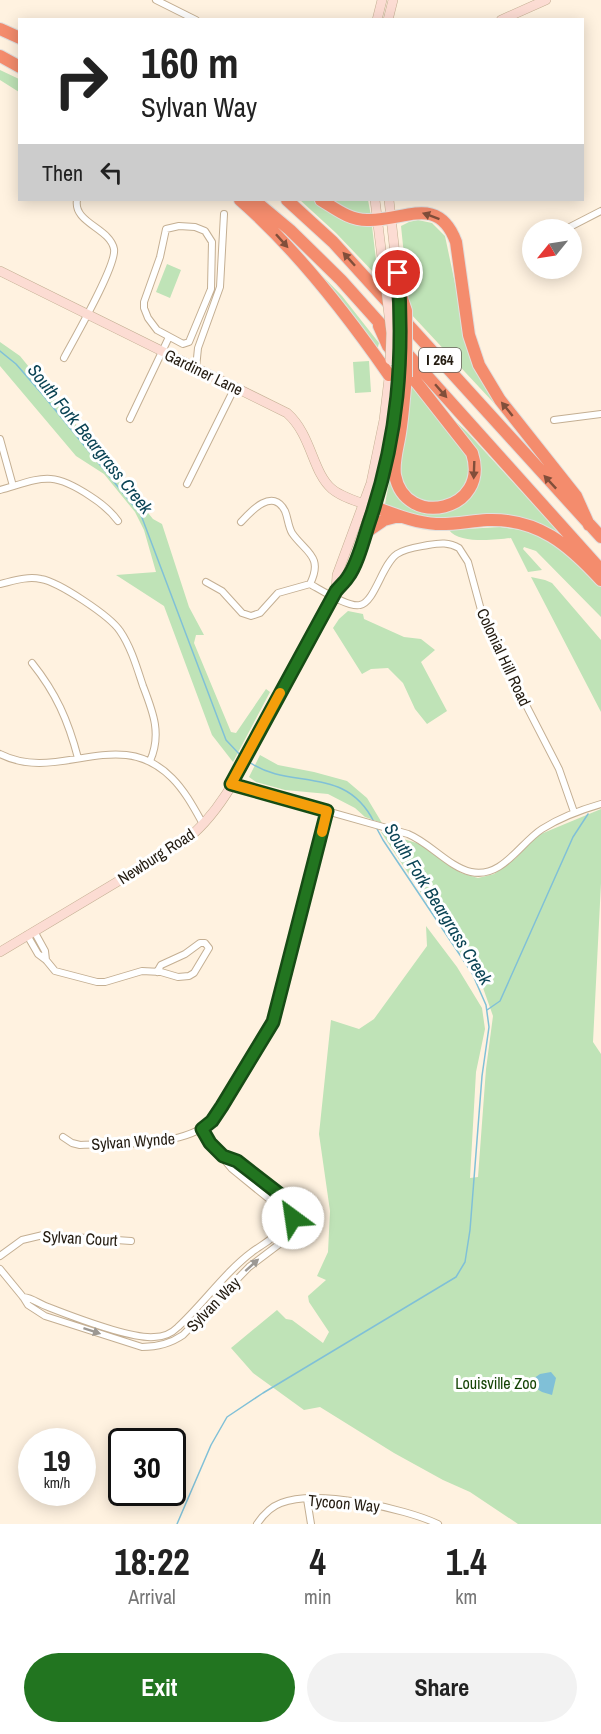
<!DOCTYPE html>
<style>
:root{--surface:#fff;--page:#f2f2f2;--text:#222;--muted:#767676;--accent:#227520}
body{margin:0;font-family:"Archivo Narrow",sans-serif;background:var(--page);color:var(--text);height:100vh;display:flex;flex-direction:column;font-size:22px;white-space:nowrap}
*{box-sizing:border-box;margin:0}
p{font-size:20px;color:var(--muted)}
.icon{flex:none;width:33px;height:33px;fill:none;stroke:currentColor;stroke-width:2;stroke-linecap:round;stroke-linejoin:round}
.map{position:relative;height:1524px;overflow:hidden}
.sheet{display:flex;flex-direction:column;background:var(--surface);flex:1}
.sheet>*{flex:none}
.hud{position:absolute;left:18px;top:18px;width:566px;height:183px;border-radius:0px;box-shadow:0 3px 15px #0003;background:#fff;color:var(--text);overflow:hidden}
.needle{width:39px;rotate:240deg}
.tools{position:absolute;left:522px;top:219px;display:grid;gap:12px}
.tools a{display:grid;place-items:center;width:60px;height:60px;border-radius:50%;background:var(--surface);box-shadow:0 3px 15px #0003;font-size:30px}
.speed{position:absolute;left:18px;top:1428px;display:flex;gap:12px;font-size:30px;font-weight:700;text-align:center}
.speed>*{display:grid;place-content:center;width:78px;height:78px;border-radius:50%;background:var(--surface);box-shadow:0 3px 15px #0003;line-height:1}
.speed small{font-size:15px;font-weight:400}
.speed .limit{border:3px solid #111;border-radius:9px;background:#fff;color:#111}
.pin{position:absolute;display:grid;place-items:center;width:51px;height:51px;color:#fff;margin:-26px;border:3px solid #fff;border-radius:50%;box-shadow:0 2px 6px #0007}
.me{position:absolute;width:66px;margin:-33px;rotate:329deg;stroke-linejoin:round;filter:drop-shadow(0 0 4px #0008)}
.turn{display:flex;align-items:center;gap:21px;height:126px;padding:0 24px;font-size:27px}
.turn .icon{width:78px;height:78px;stroke-width:2.5}
.turn b{display:block;font-size:42px;line-height:51px}
.then{display:flex;align-items:center;height:57px;padding:0 24px;background:#0003;gap:12px;font-size:22px}
.eta{display:flex;justify-content:space-evenly;align-items:center;height:102px;text-align:center}
.eta b{font-size:36px;font-weight:700;line-height:42px}
.action{display:flex;gap:12px;margin-top:auto;padding:12px 24px}
.action a{flex:1;height:69px;border-radius:36px;background:var(--accent);color:#fff;font-size:24px;font-weight:700;line-height:69px;text-align:center}
.action a+a{background:var(--page);color:var(--text)}
.map>svg:first-child{display:block}
</style>
<div class="map">
<svg width="601" height="1524" viewBox="0 0 601 1524">
<rect width="100%" height="100%" fill="#fff2e0"/>
<path fill="#bfe3b7" d="M0 70 19 79V92L0 80Z
M300 200H314L339 217 352 224 372 226 378 277 336 233Z
M328 200H368L371 216 362 217Z
M418 220 432 223 445 236 465 331 519 430 410 313 401 226 409 222Z
M306 259 342 296 379 343 378 347 376 348Z
M167 264 181 270 170 298 156 292Z
M0 342 20 356 153 519 162 524 189 607 204 635H196L194 643 231 732 236 733 266 689 270 692 233 762 212 735 164 606 116 575 156 572 144 530 135 512 104 474 76 456 0 366Z
M369 361 371 392 355 393 353 362Z
M410 382 469 454V481L451 501 425 503 405 489 398 469Z
M453 419 467 432 563 537 536 525 426 518 388 506 385 504 391 472 398 491 442 511 478 471Z
M500 527C511 529 523 529 533 533 562 542 581 565 601 586V617L536 551 524 547 523 549 542 570 528 572 511 538C495 540 459 544 449 530Z
M531 577 545 580 552 583 601 640V712Z
M348 611 363 614 364 619 404 637 421 639 435 650 421 662 447 711 427 724 415 709 403 683 388 668 371 669 362 674 333 628 339 619Z
M260 755 278 765 314 772 347 781 367 798 382 823 365 817 355 808 328 794 285 790 256 782 249 777Z
M601 809V883L593 1042 601 1054V1524H518L470 1492 443 1480 394 1453 320 1407 304 1410 253 1373 231 1348 277 1310 286 1319 292 1320 323 1343 329 1332 309 1302 308 1296 326 1280 317 1276 328 1252 330 1211 319 1134 331 1020 359 1029 374 1019 427 946 426 926 457 967 482 1008 485 1029 476 1072 470 1178 478 1177 486 1069 493 1016 482 985 381 832 423 845 441 856 461 873 478 878 494 874 516 858 536 836Z"/>
<path fill="#80c0d7" d="M551 1372 556 1378 552 1395 542 1392 527 1383 540 1374Z"/>
<g fill="none" stroke-linecap="round" stroke-linejoin="round">
<path stroke="#80c0d7" stroke-width="1.5" d="M0 351 16 364 43 395 141 515 226 740 243 758
M249 762C291 791 345 764 374 822
M487 1010 500 1001 573 837 588 814
M177 1524 211 1445 227 1417 263 1393 456 1277 465 1262 470 1230 482 1076 489 1027 486 1005 472 973 383 840 376 827"/>
<g stroke="#c4af93" stroke-width="8">
<path id="street" d="M156 0 196 20
M179 226 195 227 205 231 212 242 211 289 189 342 183 344 157 330 148 318 144 308V302L160 257 166 229Z
M564 230 601 211
M64 358C74 339 117 265 114 249 110 228 73 223 77 200
M196 368 198 348 220 287 224 214
M130 419 169 337
M554 420 601 414
M0 439 13 486
M187 484 235 387
M0 490C42 478 51 470 90 496 101 503 110 510 118 521
M241 522C251 511 273 487 285 511 288 518 288 526 292 533 305 552 324 556 310 584
M206 582 222 591 242 613 251 616 260 613 278 593 310 584C321 590 349 608 360 605 375 602 382 564 397 554 406 548 418 547 428 545 440 543 449 542 459 548L468 562 481 610 493 641 559 769 574 812
M0 584C13 581 27 576 41 579 59 582 110 616 120 631 131 647 137 668 143 686 153 712 162 734 150 761
M32 663C56 693 68 720 78 758
M0 754C59 784 119 724 172 778 185 791 194 808 203 824
M231 784 408 834C430 843 449 867 471 872 502 879 520 843 542 829 561 817 580 810 601 804
M34 931 45 951 46 960
M27 935 38 954 46 960 55 971 97 982H105L142 971 161 972 178 977 189 976 194 973 209 948 205 943H200L185 954 161 965 157 972
M63 1137 72 1143 80 1145C119 1143 182 1148 212 1121L273 1022 327 811
M0 1256 22 1240 43 1235 131 1241
M0 1269 23 1297 28 1305 45 1316 142 1347C157 1347 170 1344 183 1335L249 1267 286 1239 292 1229 291 1212 282 1196 237 1161 223 1156
M23 1297C33 1298 39 1304 48 1307 71 1316 132 1339 154 1337 163 1337 172 1333 178 1327 204 1303 225 1272 252 1252 268 1240 292 1231 280 1208L232 1169 210 1143 202 1129
M307 1499 311 1524
M257 1524C263 1515 270 1507 281 1503 316 1489 404 1508 438 1524"/>
</g>
<g stroke="#c4af93" stroke-width="10">
<path id="secondary" d="M377 20 382 0
M388 20 393 0
M501 20 546 0
M375 200 386 290
M389 200 399 290
M0 271 287 413C312 435 312 472 332 489 343 498 361 503 374 507
M336 591 337 575 371 483 384 420 390 370
M0 952 182 843C227 810 249 751 275 703 295 666 316 629 336 591L349 577 379 495 395 420 400 368"/>
</g>
<g stroke="#e0dfde" stroke-width="14">
<path id="highway" d="M0 29 20 38
M0 56 20 67
M240 200C294 247 348 316 389 375
M254 200 290 230 341 280 601 570
M287 200 333 242 601 537
M321 200C336 209 349 220 367 220 403 222 438 193 456 242L469 335 479 365 500 400 576 496 589 525
M379 326 388 346 472 453C491 511 405 530 395 475 393 461 398 447 400 433 403 415 404 396 406 377
M374 507C394 514 415 523 436 524 453 525 470 521 487 520 538 518 569 545 601 580
M365 533 384 520 399 516"/>
</g>
<use href="#street" stroke="#fff" stroke-width="6"/>
<use href="#secondary" stroke="#fcdcd3" stroke-width="9"/>
<use href="#highway" stroke="#f48c6d" stroke-width="12"/>
<g stroke="#c4af93" stroke-width="10" stroke-linecap="butt">
<path id="secondary-bridge" d="M386 290 391 333 390 360"/>
</g>
<g stroke="#e0dfde" stroke-width="14" stroke-linecap="butt">
<path id="highway-bridge" d="M399 290 406 311V377"/>
</g>
<use href="#secondary-bridge" stroke="#fcdcd3" stroke-width="9"/>
<use href="#highway-bridge" stroke="#f48c6d" stroke-width="12"/>
</g>
<defs><path id="oneway-solid" d="M-6-.8H1V-3.2L6.5 0L1 3.2V.8H-6Z" transform="scale(1.5)"/></defs>
<g fill="#814e3a">
<use href="#oneway-solid" transform="translate(431 216) rotate(-160)"/>
<use href="#oneway-solid" transform="translate(282 241) rotate(48)"/>
<use href="#oneway-solid" transform="translate(349 259) rotate(-132)"/>
<use href="#oneway-solid" transform="translate(441 391) rotate(49)"/>
<use href="#oneway-solid" transform="translate(507 409) rotate(-129)"/>
<use href="#oneway-solid" transform="translate(474 470) rotate(92)"/>
<use href="#oneway-solid" transform="translate(550 482) rotate(-133)"/>
</g>
<g fill="#9c9893">
<use href="#oneway-solid" transform="translate(252 1265) rotate(-42)"/>
<use href="#oneway-solid" transform="translate(92 1331) rotate(18)"/>
</g>
<g fill="none" stroke-linecap="round" stroke-linejoin="round">
<g stroke="#164c15" stroke-width="15">
<path id="route" d="M293 1218 289 1206 282 1196 237 1161 223 1156 210 1143 202 1129 212 1121 222 1106 273 1022 327 811 231 784 336 591C340 586 345 582 348 577 358 564 365 534 371 517 398 435 404 359 398 273"/>
</g>
<use href="#route" stroke="#227520" stroke-width="10"/>
<path stroke="#f59e0b" stroke-width="10" d="M280 693 231 784 327 811 322 832"/>
</g>
<g text-anchor="middle" stroke-width="6" stroke-linejoin="round" paint-order="stroke">
<rect fill="#fff" stroke="#655f58" stroke-width="1.5" x="419" y="348" width="42" height="24" rx="4.5"/>
<g font-size="15" font-weight="bold" fill="#231b10">
<text x="440" y="365">I 264</text>
</g>
<g font-size="16" fill="#231b10" stroke="#fff">
<text transform="translate(204 372) rotate(26)" y="6">Gardiner Lane</text>
<text transform="translate(504 657) rotate(65)" y="6">Colonial Hill Road</text>
<text transform="translate(156 856) rotate(-33)" y="6">Newburg Road</text>
<text transform="translate(133 1141) rotate(-4)" y="6">Sylvan Wynde</text>
<text transform="translate(80 1238) rotate(3)" y="6">Sylvan Court</text>
<text transform="translate(213 1304) rotate(-46)" y="6">Sylvan Way</text>
<text transform="translate(344 1503) rotate(5)" y="6">Tycoon Way</text>
</g>
<g font-size="16" fill="#154406" stroke="#fff">
<text x="496" y="1389">Louisville Zoo</text>
</g>
<g font-size="18" font-style="italic" fill="#0a4354" stroke="#fff">
<text transform="translate(90 439) rotate(51)" y="6">South Fork Beargrass Creek</text>
<text transform="translate(438 904) rotate(58)" y="6">South Fork Beargrass Creek</text>
</g>
</g>
</svg>
<div class="tools">
<a><svg class="needle" viewBox="-14 -14 28 28"><path d="M0-13l5 13h-10z" fill="#e53935"/><path d="M0 13l5-13h-10z" fill="#767676"/></svg></a>
</div>
<div class="speed"><div>19<small>km/h</small></div><div class="limit">30</div></div>
<div class="pin" style="left:398px;top:273px;background:#d93025"><svg class="icon" aria-label="arrive" viewBox="0 0 24 24"><path d="M6 21V4h12l-3 4 3 4H6"/></svg></div>
<svg class="me" style="left:293px;top:1218px" viewBox="-20 -20 40 40"><circle r="19" fill="#fff"/><path d="M0-13L10 11 0 6-10 11z" fill="#227520"/></svg>
<div class="hud">
<div class="turn"><svg class="icon" aria-label="right" viewBox="0 0 24 24"><path d="M7 20v-9h11M14 6l5 5-5 5"/></svg><div><b>160 m</b>Sylvan Way</div></div>
<div class="then">Then<svg class="icon" aria-label="left" viewBox="0 0 24 24"><path d="M17 20v-9H6M10 6l-5 5 5 5"/></svg></div>
</div>
</div>
<section class="sheet">
<div class="eta">
<div><b>18:22</b><p>Arrival</p></div>
<div><b>4</b><p>min</p></div>
<div><b>1.4</b><p>km</p></div>
</div>
<div class="action"><a>Exit</a><a>Share</a></div>
</section>
